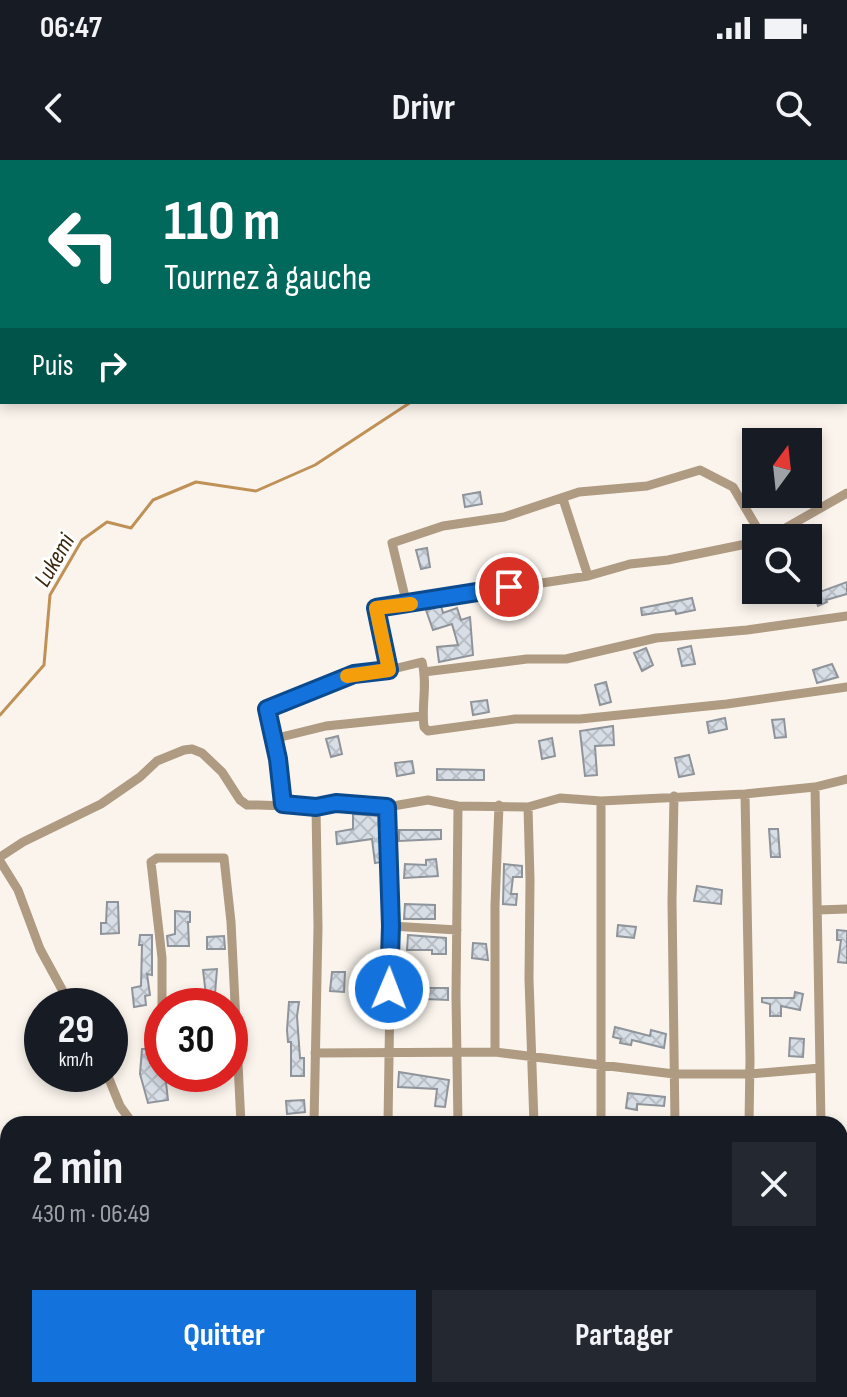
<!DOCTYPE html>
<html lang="fr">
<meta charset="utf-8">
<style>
:root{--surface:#171b24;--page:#242831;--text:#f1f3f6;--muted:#9ea1a6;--accent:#1372db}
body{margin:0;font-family:"Sofia Sans Condensed",sans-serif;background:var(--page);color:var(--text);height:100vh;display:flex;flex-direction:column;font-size:30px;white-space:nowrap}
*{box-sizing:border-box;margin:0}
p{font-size:26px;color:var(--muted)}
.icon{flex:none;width:44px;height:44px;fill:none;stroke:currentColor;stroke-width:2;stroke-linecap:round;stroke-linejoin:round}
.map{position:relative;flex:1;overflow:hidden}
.drawer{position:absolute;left:0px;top:956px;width:848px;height:282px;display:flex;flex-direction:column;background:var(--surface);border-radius:24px 24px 0 0;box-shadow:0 4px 12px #0003}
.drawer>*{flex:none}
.banner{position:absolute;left:0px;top:0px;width:848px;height:244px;box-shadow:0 4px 12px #0003;background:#00695c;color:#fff;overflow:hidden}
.needle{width:52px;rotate:15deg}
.controls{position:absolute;left:742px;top:268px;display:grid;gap:16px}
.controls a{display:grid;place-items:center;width:80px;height:80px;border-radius:0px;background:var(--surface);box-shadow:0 4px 12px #0003;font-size:40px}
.speed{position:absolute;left:24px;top:828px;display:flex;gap:16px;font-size:40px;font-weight:700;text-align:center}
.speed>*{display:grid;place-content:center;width:104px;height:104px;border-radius:50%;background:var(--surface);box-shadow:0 4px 12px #0003;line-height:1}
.speed small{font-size:20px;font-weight:400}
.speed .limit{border:12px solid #d22;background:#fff;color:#111}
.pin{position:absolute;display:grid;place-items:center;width:68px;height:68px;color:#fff;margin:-34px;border:4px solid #fff;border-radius:50%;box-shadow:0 2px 8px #0007}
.me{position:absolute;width:88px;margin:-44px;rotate:1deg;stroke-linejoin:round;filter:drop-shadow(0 0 6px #0008)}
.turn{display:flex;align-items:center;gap:28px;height:168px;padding:0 32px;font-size:36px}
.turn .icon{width:104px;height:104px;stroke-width:2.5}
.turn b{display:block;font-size:56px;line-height:68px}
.then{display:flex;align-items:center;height:76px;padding:0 32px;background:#0003;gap:16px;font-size:30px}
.round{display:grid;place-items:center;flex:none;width:84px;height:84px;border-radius:0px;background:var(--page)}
.overview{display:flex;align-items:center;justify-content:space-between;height:136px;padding:0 32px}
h1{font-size:48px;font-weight:700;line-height:60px}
.cta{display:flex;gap:16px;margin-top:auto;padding:16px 32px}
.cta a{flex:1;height:92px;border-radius:0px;background:var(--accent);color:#fff;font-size:32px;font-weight:700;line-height:92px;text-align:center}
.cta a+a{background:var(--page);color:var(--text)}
.status{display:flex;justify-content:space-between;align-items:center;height:56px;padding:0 40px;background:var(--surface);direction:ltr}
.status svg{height:22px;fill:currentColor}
header{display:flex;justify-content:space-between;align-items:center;height:104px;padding:0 32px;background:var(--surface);font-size:36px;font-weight:700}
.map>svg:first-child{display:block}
</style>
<div class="status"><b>06:47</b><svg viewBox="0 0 49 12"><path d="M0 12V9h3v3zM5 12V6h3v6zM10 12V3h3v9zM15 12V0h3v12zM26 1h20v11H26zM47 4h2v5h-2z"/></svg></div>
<header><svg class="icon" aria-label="back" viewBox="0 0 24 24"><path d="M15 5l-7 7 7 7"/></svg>Drivr<svg class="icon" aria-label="search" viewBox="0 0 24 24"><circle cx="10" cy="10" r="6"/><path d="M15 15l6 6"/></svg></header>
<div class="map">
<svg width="847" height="1237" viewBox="0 0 847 1237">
<defs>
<pattern id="building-cross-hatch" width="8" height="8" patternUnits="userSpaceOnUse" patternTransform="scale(2)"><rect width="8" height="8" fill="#d8dee6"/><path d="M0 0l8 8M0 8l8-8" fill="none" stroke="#b9bec5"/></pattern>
</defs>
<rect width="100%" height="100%" fill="#faf4ec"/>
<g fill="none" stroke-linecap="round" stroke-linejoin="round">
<path stroke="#c09157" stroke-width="3" d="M835 2 836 0
M0 555 44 505 50 435 82 380 107 362 131 368 153 340 196 322 256 331 315 305 411 242
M0 1074 8 1079
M0 1146 8 1139"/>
</g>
<path fill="url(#building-cross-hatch)" stroke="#8f949b" stroke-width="2" d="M480 332 482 344 465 347 463 335Z
M427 388 430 407 421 409 416 390Z
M847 422V434L826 440 827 442 818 446 814 434Z
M692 438 695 450 676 454 675 450 642 455 641 448Z
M441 446 443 453 457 448 461 460 470 457 473 495 439 502 437 487 458 485 452 464 433 470 426 450Z
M691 486 695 504 682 506 678 489Z
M646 488 653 505 642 511 634 493Z
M832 504 838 517 817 523 813 510Z
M606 522 611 542 600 545 595 525Z
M487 540 489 552 473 555 471 542Z
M725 558 727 569 709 573 707 562Z
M784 559 786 577 775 578 772 560Z
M613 566 614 585 595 586 597 615 585 616 580 571Z
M338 576 342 594 331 597 326 579Z
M552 578 555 596 542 599 539 581Z
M689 595 694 614 679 617 675 598Z
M412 601 414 613 397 616 395 603Z
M437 609 484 610V620H437Z
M353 654 380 656 381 702 375 703 372 679 337 684 336 672 353 669Z
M769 669H778L780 697H771Z
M399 670H441V679L399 681Z
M436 699 438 716 404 718 405 704 426 705V700Z
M504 704 522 706V717H513L511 734H517L516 745 503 744Z
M697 726 722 730 721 744 694 741Z
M107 742H118L119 773 101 774V763H106Z
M405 744 435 745V759H404Z
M175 751 190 752V762H188L189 786H168L167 776 175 774Z
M618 765 636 767 634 778 617 776Z
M837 770 847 771V803L838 802 841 780H837Z
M140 775H152V815L147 814 150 835 145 836 146 845 134 847 132 828 141 826 142 785H139Z
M408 775 446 778V794H432V790H407Z
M224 776 225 789H207V777Z
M473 783 486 784 488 800 472 798Z
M217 809 214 846H183V835H206L203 810Z
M332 812H345L344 832 330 831Z
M427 828H448V840L426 839Z
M795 832 803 834 800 850 781 846V856H770V844L762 842V838H794Z
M289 842H299L297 856 300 898H304V916H291V882H288L287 870Z
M615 867 650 876 651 870 666 874 664 888 632 880 631 885 620 883 621 879 613 877Z
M790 878 804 879 803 897 789 896Z
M142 889H151L150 903 157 902V908H162V914H165L168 940 148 943 140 914Z
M399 912 449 920 445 947 435 946 437 929 398 927Z
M628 933 665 937 664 946 637 944V950L626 948Z
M304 940 305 952 287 954 286 941Z"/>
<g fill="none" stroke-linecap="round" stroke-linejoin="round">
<path stroke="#af9a82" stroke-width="9" d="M63 0 65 2
M102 2 105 0
M275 2 281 0
M0 44 2 47
M0 179 2 178
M563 339 588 416
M768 378 847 333
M407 445 392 383 443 366 504 357 579 332 647 326 700 310 733 327 763 378
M389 510 376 448 588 416 630 404 668 400 756 382
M424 512 527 499H566L656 478 747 470 847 456
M273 579 326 566 422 556
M815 627 821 964
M745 634 750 899 749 964
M674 636 672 741 675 964
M601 641V964
M283 644 278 599 267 549 354 514 389 510 422 502C428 525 421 545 424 567L428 571 515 559H580L727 544 847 527
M387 647 391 766 388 964
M528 647 530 720 529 819 534 964
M0 697 23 682 101 644 140 617 157 601 184 590 192 589 202 593 222 612 240 640 247 645H258L316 647 336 643 387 647 428 640 458 646 528 647 560 638 601 641 745 634 815 627 847 619
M0 701 18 730 40 789 71 846
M818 750 847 749
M391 766 457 770
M162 856V798L151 702 157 698H224L231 762 241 964
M495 892V745L499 645
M315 893 495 892 674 914H750L820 908
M107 914 120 946 133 964
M314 964 318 767 316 647
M458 964 456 836 458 646
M840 1111H847
M313 1230 314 1237
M388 1230 389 1237
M461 1230V1237
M531 1230 533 1237
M553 1230 630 1237
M752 1230V1237
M829 1230 830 1237
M217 1233 230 1230
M680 1237 681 1230"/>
</g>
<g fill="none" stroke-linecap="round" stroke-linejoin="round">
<g stroke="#0c4a8e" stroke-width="20">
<path id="route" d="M389 829 391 766 387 647 336 643 316 647 283 644 278 599 267 549 354 514 389 510 376 448 509 427"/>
</g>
<use href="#route" stroke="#1372db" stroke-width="14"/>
<path stroke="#f59e0b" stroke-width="14" d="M347 516 389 510 376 448 411 444"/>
</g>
<g text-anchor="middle" stroke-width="6" stroke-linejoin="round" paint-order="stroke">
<g font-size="24" font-style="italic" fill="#3b270d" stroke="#fff">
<text transform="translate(54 400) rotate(-60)" y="8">Lukemi</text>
</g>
</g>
</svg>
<div class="controls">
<a><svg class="needle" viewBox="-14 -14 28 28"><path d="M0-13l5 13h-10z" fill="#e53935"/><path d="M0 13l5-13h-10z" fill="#9ea1a6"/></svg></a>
<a><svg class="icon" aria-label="search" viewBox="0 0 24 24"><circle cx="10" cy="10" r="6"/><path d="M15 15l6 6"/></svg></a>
</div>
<div class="speed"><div>29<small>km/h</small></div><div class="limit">30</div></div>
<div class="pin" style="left:509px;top:427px;background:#d93025"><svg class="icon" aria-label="arrive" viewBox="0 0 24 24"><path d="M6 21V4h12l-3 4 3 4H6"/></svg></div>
<svg class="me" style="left:389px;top:829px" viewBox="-20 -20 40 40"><circle r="17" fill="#1372db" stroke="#fff" stroke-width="3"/><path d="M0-11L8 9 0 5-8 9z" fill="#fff"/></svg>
<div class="banner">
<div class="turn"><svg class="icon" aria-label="left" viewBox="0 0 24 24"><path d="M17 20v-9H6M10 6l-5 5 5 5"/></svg><div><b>110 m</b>Tournez à gauche</div></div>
<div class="then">Puis<svg class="icon" aria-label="right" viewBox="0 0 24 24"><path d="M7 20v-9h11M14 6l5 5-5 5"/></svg></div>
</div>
<section class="drawer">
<div class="overview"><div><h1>2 min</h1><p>430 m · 06:49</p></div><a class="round"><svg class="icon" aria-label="close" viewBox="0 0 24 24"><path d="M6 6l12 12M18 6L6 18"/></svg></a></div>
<div class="cta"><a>Quitter</a><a>Partager</a></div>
</section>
</div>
